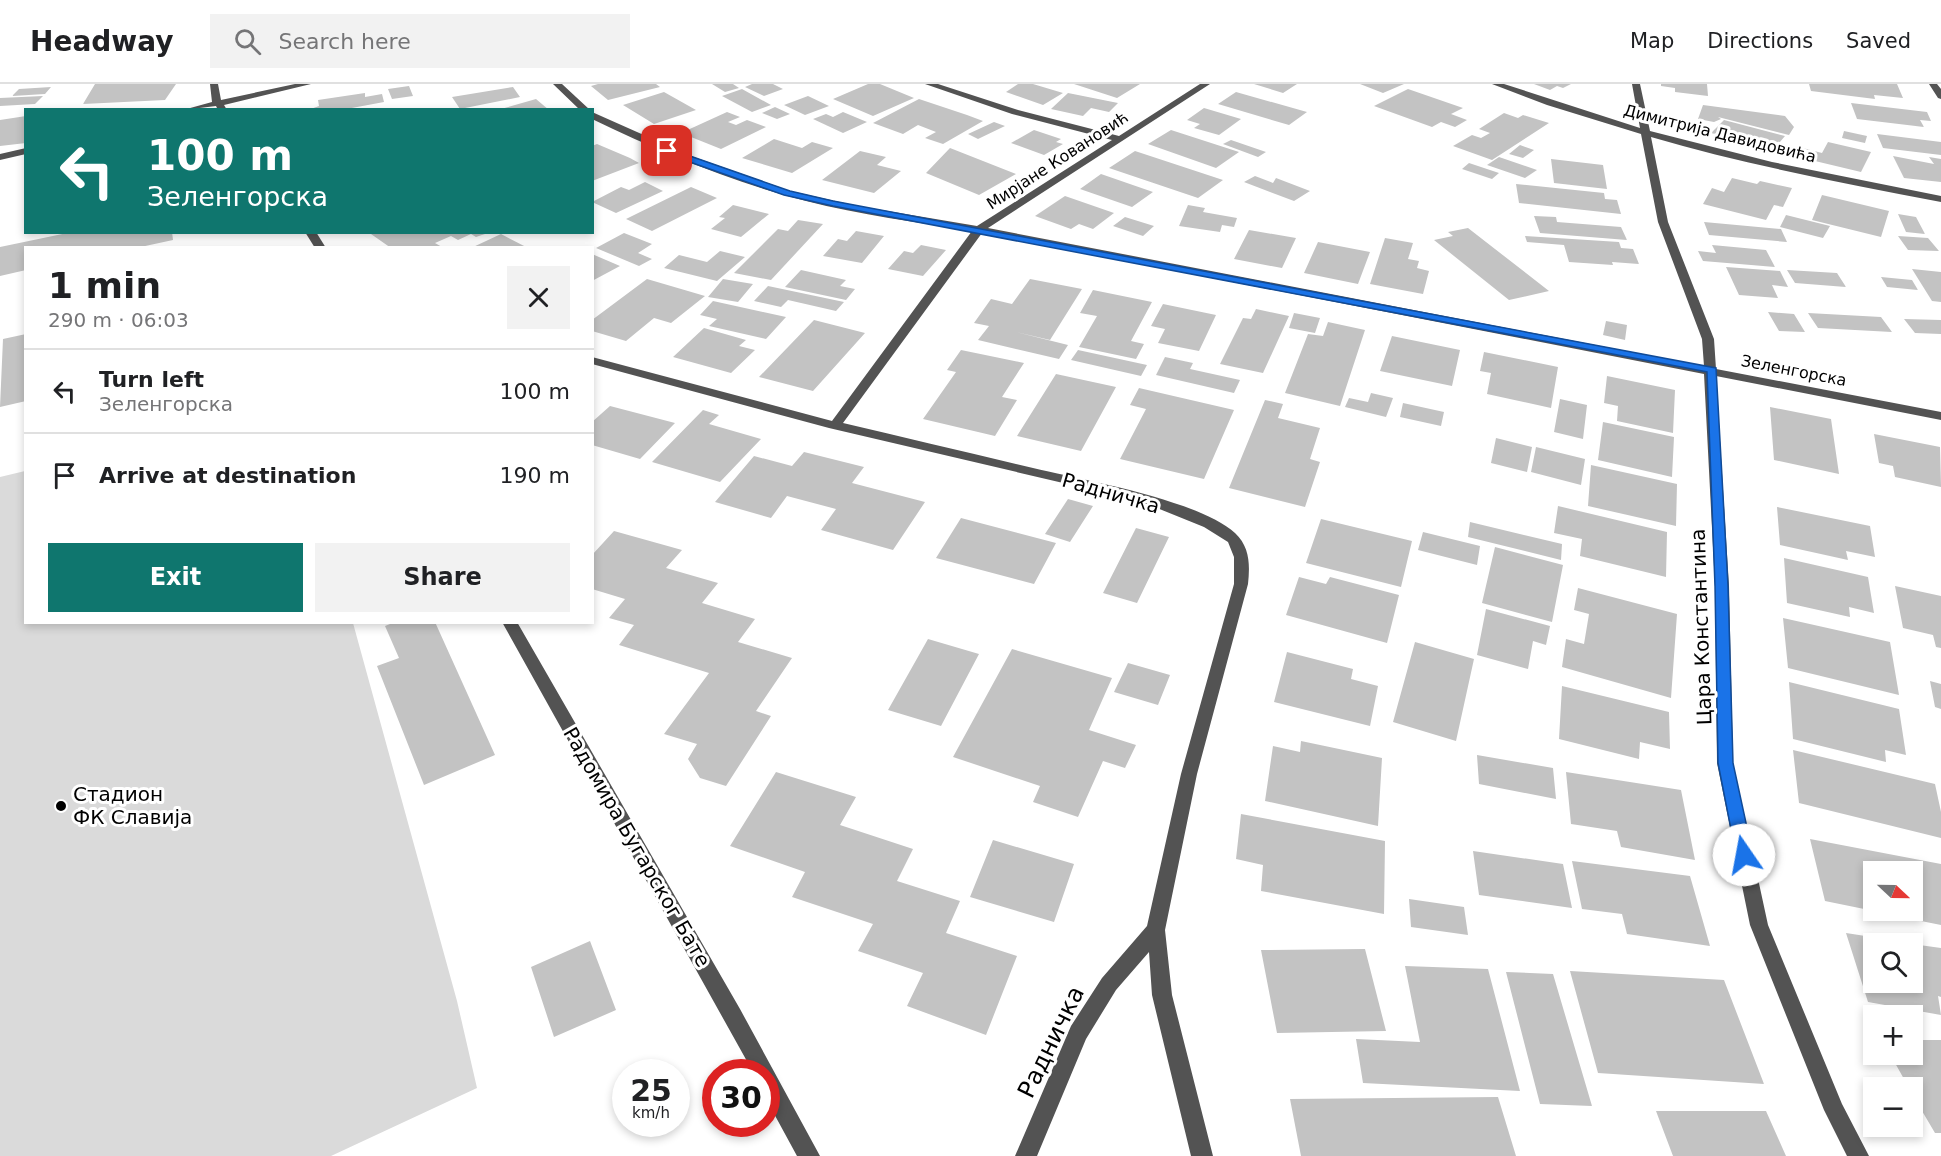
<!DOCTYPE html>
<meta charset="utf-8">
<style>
:root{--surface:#fff;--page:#f2f2f2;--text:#202124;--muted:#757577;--line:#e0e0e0;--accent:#0f766e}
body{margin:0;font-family:"DejaVu Sans",sans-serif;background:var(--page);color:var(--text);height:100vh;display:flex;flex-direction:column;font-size:22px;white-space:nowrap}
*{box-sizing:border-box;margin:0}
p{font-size:20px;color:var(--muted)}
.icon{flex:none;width:33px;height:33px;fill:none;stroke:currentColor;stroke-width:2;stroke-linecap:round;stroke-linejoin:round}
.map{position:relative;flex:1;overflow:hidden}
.panel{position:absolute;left:24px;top:162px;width:570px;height:378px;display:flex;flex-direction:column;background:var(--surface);border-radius:0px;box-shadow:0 3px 9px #0003}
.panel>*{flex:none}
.guide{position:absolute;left:24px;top:24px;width:570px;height:126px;border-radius:0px;box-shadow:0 3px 9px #0003;background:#0f766e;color:#fff;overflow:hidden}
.needle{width:39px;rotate:112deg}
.tools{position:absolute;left:1863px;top:777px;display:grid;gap:12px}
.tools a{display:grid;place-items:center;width:60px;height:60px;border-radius:0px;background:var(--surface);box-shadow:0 3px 9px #0003;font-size:30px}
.speed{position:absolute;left:612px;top:975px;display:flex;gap:12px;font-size:30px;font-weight:700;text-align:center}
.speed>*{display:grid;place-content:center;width:78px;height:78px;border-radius:50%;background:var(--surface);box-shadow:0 3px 9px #0003;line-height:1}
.speed small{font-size:15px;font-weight:400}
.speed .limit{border:9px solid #d22;background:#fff;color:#111}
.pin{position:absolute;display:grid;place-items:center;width:51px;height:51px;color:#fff;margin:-26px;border-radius:12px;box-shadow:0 3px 9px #0006}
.me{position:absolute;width:66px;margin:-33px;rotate:348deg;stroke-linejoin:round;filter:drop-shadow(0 0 4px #0008)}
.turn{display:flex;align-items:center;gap:21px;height:126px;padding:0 24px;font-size:27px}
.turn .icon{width:78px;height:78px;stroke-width:2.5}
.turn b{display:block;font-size:42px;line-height:51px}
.round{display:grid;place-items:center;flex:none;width:63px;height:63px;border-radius:0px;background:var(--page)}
.headline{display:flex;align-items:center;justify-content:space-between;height:102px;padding:0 24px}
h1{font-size:36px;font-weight:700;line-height:45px}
.cta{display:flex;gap:12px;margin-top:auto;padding:12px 24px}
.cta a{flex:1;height:69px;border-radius:0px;background:var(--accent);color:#fff;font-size:24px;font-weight:700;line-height:69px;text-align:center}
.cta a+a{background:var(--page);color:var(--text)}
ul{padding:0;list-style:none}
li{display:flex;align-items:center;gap:18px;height:84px;padding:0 24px;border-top:2px solid var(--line)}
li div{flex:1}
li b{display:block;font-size:22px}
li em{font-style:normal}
header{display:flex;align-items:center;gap:36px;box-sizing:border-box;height:84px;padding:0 30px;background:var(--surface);border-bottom:2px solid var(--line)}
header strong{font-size:28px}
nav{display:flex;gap:33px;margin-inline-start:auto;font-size:21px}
.search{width:420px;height:54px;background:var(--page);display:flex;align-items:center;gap:15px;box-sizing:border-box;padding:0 21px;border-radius:0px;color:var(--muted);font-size:22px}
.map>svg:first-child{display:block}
</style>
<header>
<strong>Headway</strong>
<div class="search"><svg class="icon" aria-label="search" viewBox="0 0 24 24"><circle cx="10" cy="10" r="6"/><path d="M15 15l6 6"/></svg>Search here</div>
<nav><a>Map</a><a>Directions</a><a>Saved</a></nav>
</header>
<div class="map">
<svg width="1941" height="1072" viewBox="0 0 1941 1072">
<rect width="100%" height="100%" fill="#fff"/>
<path fill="#dadada" d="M25 387 26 538 353 539 457 917 477 1004 331 1072H0V393Z"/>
<path fill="#c3c3c3" d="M95 0H176L165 16 83 20Z
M598 0H656L660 3 608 16 591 2Z
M712 0H733L739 4 725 8Z
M752 0H773L783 5 764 12 745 3Z
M868 0H880L914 14 873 32 833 15Z
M1018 0H1033L1063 9 1043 21 1006 8Z
M1074 0H1140L1117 14Z
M1254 0H1297L1283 9Z
M1360 0H1404L1383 9Z
M1534 0H1571L1563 4 1557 2 1550 6Z
M1661 0H1707L1708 12 1675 8V4L1661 2Z
M1809 0H1897L1903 14 1874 11 1875 15 1811 7Z
M409 2 413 12 392 15 388 5Z
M51 3 45 10 12 12 19 5Z
M513 3 520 13 460 25 452 13Z
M742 5 771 21 752 28 722 12Z
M1408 5 1463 24 1451 30 1467 36 1455 43 1441 38 1432 43 1374 22Z
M664 8 696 26 654 40 623 21Z
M1236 8 1307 28 1289 41 1218 20Z
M365 9V13L382 10 384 18 341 26H308L319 22 318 16Z
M1068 9 1118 19 1109 28 1091 24 1083 32 1051 25Z
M43 12 35 20 0 22V14Z
M808 12 829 22 805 31 784 21Z
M536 15 549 26H501V25Z
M919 15 967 31 983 37 943 60 925 54 936 48 918 41 903 50 873 39Z
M1851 19 1927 28 1931 37 1920 36 1924 43 1857 35Z
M1703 21 1785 32 1794 43 1789 51 1718 33 1721 35 1714 38 1698 35Z
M775 23 790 30 777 35 762 29Z
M1204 24 1241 35 1219 51 1194 44 1200 40 1187 36Z
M727 28 740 33 728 38 736 41 747 36 766 43 721 65 681 49Z
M843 28 867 38 843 49 813 35 826 30 833 33Z
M1504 29 1518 34 1523 31 1549 39 1492 76 1453 62 1472 51 1481 54 1490 49 1479 45Z
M26 32V59L0 62V36Z
M1724 36 1785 52 1774 65 1711 49Z
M994 38 1005 42 978 55 968 50Z
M1034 46 1061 55 1056 58 1063 60 1044 71 1011 59Z
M1171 46 1239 68 1216 84 1148 60Z
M1844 47 1867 52 1865 59 1842 54Z
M1877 50 1941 58V71L1883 64Z
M774 55 802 64 812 58 833 64 792 89 742 74Z
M1231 56 1266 68 1258 73 1223 60Z
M1828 58 1871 68 1861 88 1794 72 1799 63 1822 69Z
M597 60 630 74 639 79 592 97V62Z
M1520 61 1534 66 1523 74 1509 70Z
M950 64 1016 90 979 111 926 89Z
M860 67 886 73 877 81 901 87 874 109 822 96Z
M1135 67 1223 96 1198 114 1109 84Z
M1893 72 1934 80 1929 73 1941 75V98L1904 94Z
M1499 73 1537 86 1525 94 1487 81Z
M1551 75 1603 81 1607 105 1554 99Z
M1469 79 1499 89 1492 95 1462 85Z
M1101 90 1153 108 1132 123 1080 105Z
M1255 92 1273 99 1276 94 1310 107 1294 117 1244 98Z
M1732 94 1757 100 1760 97 1792 104 1783 123 1774 121 1766 136 1703 120 1712 104 1724 108Z
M645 98 663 107 616 129 592 118 621 103 629 106Z
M1516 100 1604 109 1605 115 1617 116 1621 130 1519 119Z
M691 103 717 114 652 147 626 135Z
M1822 111 1889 127 1881 153 1812 136Z
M1065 112 1114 129 1093 145 1079 140 1071 145 1035 132Z
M733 121 769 130 741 153 711 145 725 134 719 133Z
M1188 121 1205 124 1203 128 1237 134 1234 143 1222 141 1220 148 1179 142Z
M1898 130 1916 133 1925 150 1906 148Z
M1786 131 1830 142 1823 154 1780 143Z
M1534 132 1556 133 1557 138 1621 143 1627 156 1540 149Z
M1125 133 1154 142 1143 152 1113 142Z
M798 136 823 140 771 196 734 189 778 145 788 147Z
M1704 138 1781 145 1787 158 1709 151Z
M1468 144 1549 207 1509 216 1434 156 1453 152 1448 148Z
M1249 146 1296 154 1282 184 1234 175Z
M856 147 884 152 862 179 823 172 838 155 847 157Z
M72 148H172L173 156 136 164H26V186L0 192V163Z
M376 148H488V149L476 153 471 150 458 156 451 152 435 159 442 163 439 164H391L371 150Z
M624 149 652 160 638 169 652 175 639 182 596 164Z
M501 150 528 164H471Z
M1525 152 1619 158 1621 164 1633 165 1639 180 1612 178 1613 181 1569 178 1564 161 1527 158Z
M1898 152 1928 154 1939 167 1908 166Z
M1385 154 1413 159 1408 175 1419 177 1417 184 1429 187 1423 210 1370 200Z
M1318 158 1370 168 1358 200 1304 189Z
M921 161 946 166 923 192 888 185 904 167 913 169Z
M1712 161 1766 166 1775 183 1703 177 1698 167 1716 169Z
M720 167 745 173 717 197 664 184 679 171 707 178Z
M592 170 620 182 592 197Z
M1726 183 1780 187 1788 203 1772 201 1778 214 1739 211Z
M1912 185 1941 188V218L1932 217Z
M801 186 846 196 840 202 855 205 846 216 785 203Z
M1787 186 1837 189 1846 203 1795 199Z
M1881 193 1912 196 1918 206 1887 203Z
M647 195 705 212 671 239 654 234 626 257 592 247V236Z
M723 195 753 200 738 218 708 213Z
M1030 195 1082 205 1050 256 1008 246 1068 261 1059 275 978 256 989 242 974 239 991 215 1012 220Z
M768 202 844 218 836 227 788 216 781 223 754 217Z
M1093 206 1152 218 1131 257 1144 260 1136 275 1079 263 1097 232 1080 229Z
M713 217 786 233 766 255 709 242 717 235 700 231Z
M1163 220 1216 231 1199 267 1158 259 1165 245 1151 242Z
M1256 225 1289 232 1263 289 1220 280 1243 234 1251 235Z
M1768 228 1794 230 1805 248 1779 247Z
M1294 229 1320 234 1315 249 1289 244Z
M1808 229 1881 233 1892 248 1818 244Z
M1904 235 1941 236V250L1915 249Z
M814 236 865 249 813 307 759 293Z
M1606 237 1627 241 1625 256 1603 251Z
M1328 238 1365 246 1340 322 1285 309 1308 250 1323 252Z
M704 244 746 256 739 262 755 266 731 289 673 273Z
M26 250V317L0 323 3 255Z
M1392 252 1460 266 1452 302 1380 287Z
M961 266 1024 279 1002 313 1017 316 995 352 923 335 956 288 947 286Z
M1078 266 1147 281 1141 292 1071 276Z
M1484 268 1558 283 1551 324 1487 310 1491 289 1480 287Z
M1165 273 1193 279 1190 285 1240 296 1234 309 1156 291Z
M1056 290 1116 303 1081 367 1017 352Z
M1607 292 1675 306 1673 349 1617 337 1618 322 1604 319Z
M1139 304 1234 326 1204 395 1120 375 1146 325 1130 321Z
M1371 309 1393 314 1386 333 1345 323 1349 314 1368 318Z
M1560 315 1587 321 1583 355 1554 348Z
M1265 316 1283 320 1278 334 1320 344 1310 375 1320 378 1305 423 1229 404Z
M1403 319 1444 328 1441 342 1400 333Z
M610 322 675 339 640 375 592 361V338Z
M1770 323 1831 335 1839 390 1774 376Z
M703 326 719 331 709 340 761 355 720 398 652 378Z
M1603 338 1674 353 1672 393 1598 376Z
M1874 350 1940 363 1941 403 1895 393 1893 382 1879 379Z
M1496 354 1532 363 1527 388 1491 379Z
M1536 363 1585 375 1581 401 1531 388Z
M804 368 864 383 852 399 925 418 893 466 821 446 836 425 787 412 771 434 715 418 754 372 792 382Z
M1591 381 1677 400 1676 442 1588 422Z
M1068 415 1093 422 1070 458 1045 450Z
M1558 422 1667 448 1666 493 1580 472 1582 455 1554 449Z
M1777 423 1870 442 1875 473 1846 467 1848 476 1780 461Z
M961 434 1056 459 1034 500 936 474Z
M1321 435 1412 457 1401 503 1306 479Z
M1470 438 1562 460 1561 476 1468 453Z
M1136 444 1169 453 1137 519 1103 509Z
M614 447 682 466 666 484 718 499 702 519 755 535 738 558 792 574 756 627 771 632 726 702 700 694 688 675 697 660 664 650 709 589 619 561 634 541 609 534 625 515 592 505V471Z
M1423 448 1480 462 1477 481 1418 466Z
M1495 463 1563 481 1552 538 1482 519Z
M1784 474 1868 493 1874 529 1849 523 1850 533 1787 519Z
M1299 493 1326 500 1330 493 1399 511 1387 559 1286 531Z
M1895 502 1941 512V564L1936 563 1933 551 1903 544Z
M1578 504 1677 530 1671 614 1562 583 1566 555 1584 560 1589 530 1574 526Z
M1486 525 1550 542 1546 561 1533 557 1528 585 1477 571Z
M1783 534 1890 558 1899 611 1788 584Z
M395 538H435L495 671 424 701 377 582 399 574 385 542Z
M928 555 979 570 941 642 888 626Z
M1415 558 1474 575 1456 657 1393 638Z
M1012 565 1112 594 1089 646 1136 661 1125 684 1103 677 1078 733 1033 718 1040 702 953 673Z
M1287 568 1353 585 1351 595 1378 602 1370 642 1274 618Z
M1128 579 1170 591 1158 621 1114 608Z
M1930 597 1941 600V625L1935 623Z
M1789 598 1899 625 1906 671 1885 666 1886 678 1793 655Z
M1562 602 1669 628 1670 665 1640 658 1639 675 1559 655Z
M1301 657 1382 674 1378 742 1265 717 1273 662 1300 668Z
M1793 666 1935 700 1941 728V754L1799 719Z
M1477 671 1553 684 1556 715 1479 700Z
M776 688 856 713 840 741 913 765 897 797 960 817 946 849 1017 872 986 951 907 922 923 889 858 867 873 840 792 813 805 788 730 762Z
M1566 688 1681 706 1695 776 1621 763 1617 747 1571 740Z
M1241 730 1385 757 1384 830 1261 807 1263 781 1236 775Z
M1810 755 1941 780V841L1876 828 1912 826V788H1874V827L1825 817Z
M993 756 1074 780 1054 838 970 813Z
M1473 767 1563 780 1572 824 1479 811Z
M1572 777 1690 792 1710 862 1627 850 1622 830 1582 825Z
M1409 815 1464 823 1468 851 1411 843Z
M1846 849 1904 858 1874 860V898H1912V860L1941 864V913L1938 912 1941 931 1868 918Z
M590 857 616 926 554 953 531 883Z
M1365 865 1386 947 1277 949 1261 866Z
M1405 882 1488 885 1520 1007 1363 999 1356 955 1420 958Z
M1570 887 1724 896 1764 1000 1598 989Z
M1506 888 1553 890 1592 1022 1540 1020Z
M1912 956H1941V1049H1935L1912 1010V1004H1909L1890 970H1912Z
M1498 1013 1516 1072H1301L1290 1015Z
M1656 1027H1766L1786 1072H1673Z"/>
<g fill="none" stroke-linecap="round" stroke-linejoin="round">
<path fill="#535353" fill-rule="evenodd" d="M210 0H218L221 16 295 0H311L224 21 227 26H218L216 22 183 26 212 18Z
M553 0H562L590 26H580Z
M925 0H938L1018 26 1119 52 1200 0H1210L988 144 1704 282 1702 255 1658 138 1641 50 1547 21 1492 0H1504L1640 44 1632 0H1640L1650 47 1772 78 1941 112V118C1844 99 1746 81 1651 53L1668 138 1714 255 1716 285 1941 328V336L1716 292 1729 502 1733 679 1768 841 1842 1020 1869 1072H1847L1824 1026 1750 841 1717 679 1715 502 1704 290 982 149 843 339C906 354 970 369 1033 384 1083 396 1199 416 1235 449 1250 463 1250 481 1248 500L1197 690 1165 846 1172 911 1213 1072H1191L1152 911 1149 868 1116 906 1086 955 1037 1072H1015L1071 942 1102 894 1147 842 1181 690 1234 500V473L1228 458 1204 443 1157 424 1106 409 829 344 592 280V273L832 337 972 147C917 138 860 131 806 117 731 98 661 68 592 35V28L691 72 790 107 858 122 977 142 1112 56 1012 30Z
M1929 0H1937L1941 5V15L1938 14Z
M26 64V70L0 76V70Z
M305 148H316L326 164H315Z
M502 538H517L740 925 820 1072H797L766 1015V988H753Z"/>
</g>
<path fill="#1a73e8" stroke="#114b97" stroke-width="1.5" d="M667 64 790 107 833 117 1716 284 1728 502 1733 679 1753 771 1750 776H1739L1736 771 1718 679 1715 502 1707 288 833 122 784 111 664 69Z"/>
<circle fill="#000" stroke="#fff" stroke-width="2" cx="61" cy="722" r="6"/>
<g text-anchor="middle" stroke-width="6" stroke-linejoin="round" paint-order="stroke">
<g font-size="16" fill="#000" stroke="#fff">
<text transform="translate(1720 49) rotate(14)" y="6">Димитрија Давидовића</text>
<text transform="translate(1057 76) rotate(-33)" y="6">Мирјане Ковановић</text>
<text transform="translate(1794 286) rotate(11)" y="6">Зеленгорска</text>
</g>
<g font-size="20" fill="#000" stroke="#fff">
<text transform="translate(1111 409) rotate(16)" y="7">Радничка</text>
<text transform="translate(1701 543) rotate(-92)" y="7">Цара Константина</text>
<text transform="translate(637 763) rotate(60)" y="7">Радомира Бугарског Бате</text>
</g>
<g font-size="20" fill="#000" stroke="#fff" text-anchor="start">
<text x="73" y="717">Стадион<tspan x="73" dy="23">ФК Славија</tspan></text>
</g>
<g font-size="24" fill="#000" stroke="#fff">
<text transform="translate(1051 958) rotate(-64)" y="8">Радничка</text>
</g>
</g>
</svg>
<div class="tools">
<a><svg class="needle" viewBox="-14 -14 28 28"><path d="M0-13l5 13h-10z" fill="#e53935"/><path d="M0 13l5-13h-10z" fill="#757577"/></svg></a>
<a><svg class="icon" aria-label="search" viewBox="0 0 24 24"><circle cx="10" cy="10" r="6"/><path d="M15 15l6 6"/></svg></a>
<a>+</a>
<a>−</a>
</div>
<div class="speed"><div>25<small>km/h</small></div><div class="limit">30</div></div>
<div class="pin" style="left:667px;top:67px;background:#d93025"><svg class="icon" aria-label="arrive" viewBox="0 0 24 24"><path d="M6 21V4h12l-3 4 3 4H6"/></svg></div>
<svg class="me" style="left:1744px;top:771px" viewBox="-20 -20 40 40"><circle r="19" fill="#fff"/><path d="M0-13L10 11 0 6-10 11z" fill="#1a73e8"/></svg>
<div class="guide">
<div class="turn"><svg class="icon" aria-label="left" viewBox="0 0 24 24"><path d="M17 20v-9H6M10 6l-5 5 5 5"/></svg><div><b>100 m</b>Зеленгорска</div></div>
</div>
<section class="panel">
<div class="headline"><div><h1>1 min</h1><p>290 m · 06:03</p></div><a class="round"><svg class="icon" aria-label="close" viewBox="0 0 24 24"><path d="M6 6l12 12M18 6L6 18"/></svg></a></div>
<ul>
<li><svg class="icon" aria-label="left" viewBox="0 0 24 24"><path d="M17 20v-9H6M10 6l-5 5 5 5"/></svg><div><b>Turn left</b><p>Зеленгорска</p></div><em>100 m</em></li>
<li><svg class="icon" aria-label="arrive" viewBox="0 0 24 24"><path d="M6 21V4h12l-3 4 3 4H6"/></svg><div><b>Arrive at destination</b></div><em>190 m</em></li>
</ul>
<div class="cta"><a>Exit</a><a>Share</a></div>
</section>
</div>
